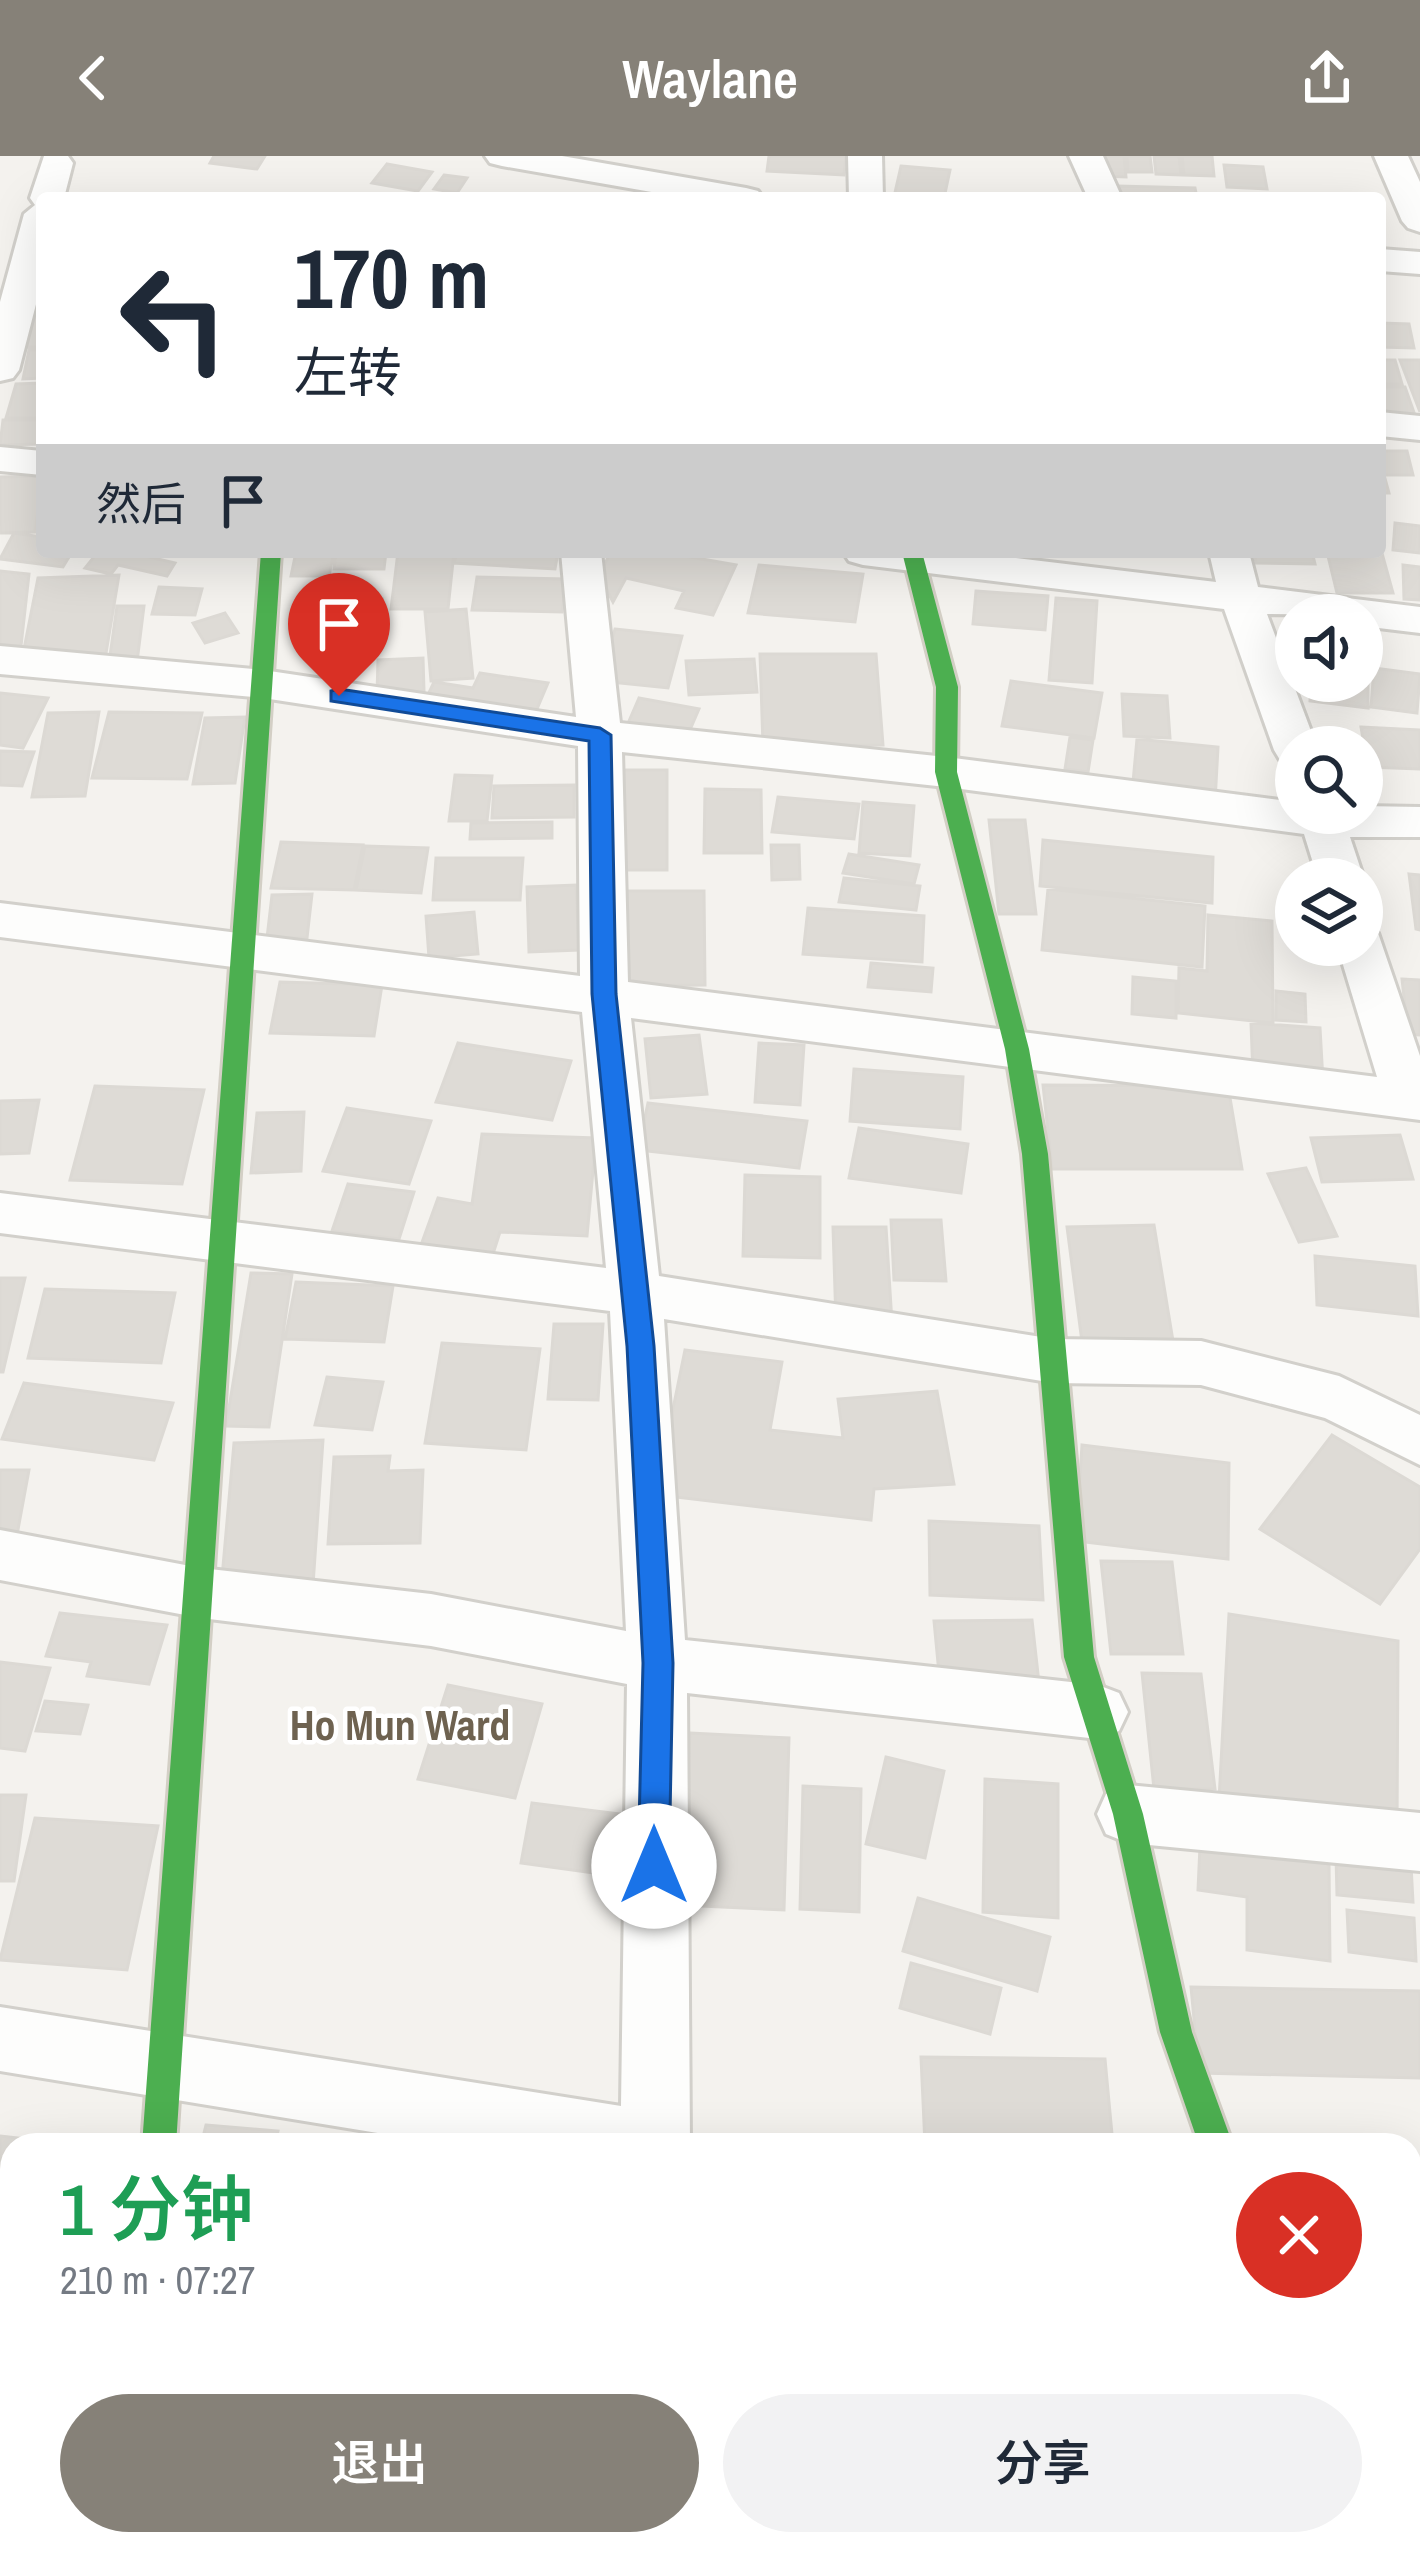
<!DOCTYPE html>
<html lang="zh">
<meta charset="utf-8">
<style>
:root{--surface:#fff;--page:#f2f2f3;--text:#1f2937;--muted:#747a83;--accent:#868178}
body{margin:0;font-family:"Archivo Narrow","Noto Sans SC",sans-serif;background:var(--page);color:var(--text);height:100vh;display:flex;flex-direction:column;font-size:45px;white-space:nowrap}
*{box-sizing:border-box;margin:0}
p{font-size:39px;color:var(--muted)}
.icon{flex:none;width:66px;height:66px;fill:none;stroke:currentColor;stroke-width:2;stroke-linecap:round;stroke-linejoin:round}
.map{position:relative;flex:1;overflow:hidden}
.panel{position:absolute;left:0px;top:1977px;width:1422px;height:423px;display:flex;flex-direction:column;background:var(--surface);border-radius:36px 36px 0 0;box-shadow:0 12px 48px #0002}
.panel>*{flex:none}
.banner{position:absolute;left:36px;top:36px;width:1350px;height:366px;border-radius:12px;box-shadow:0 12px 48px #0002;background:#fff;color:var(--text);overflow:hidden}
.buttons{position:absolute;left:1275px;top:438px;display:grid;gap:24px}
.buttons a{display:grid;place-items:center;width:108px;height:108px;border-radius:50%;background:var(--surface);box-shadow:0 12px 48px #0002;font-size:60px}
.pin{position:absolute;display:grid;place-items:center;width:102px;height:102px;color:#fff;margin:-123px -51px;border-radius:50% 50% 50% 0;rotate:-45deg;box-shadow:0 0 12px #0007}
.pin .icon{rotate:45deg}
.me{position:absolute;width:132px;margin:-66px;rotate:0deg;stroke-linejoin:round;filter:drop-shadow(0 0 9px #0008)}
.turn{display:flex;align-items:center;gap:42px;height:252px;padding:0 60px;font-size:54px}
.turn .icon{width:156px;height:156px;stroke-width:2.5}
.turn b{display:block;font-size:84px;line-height:102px}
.then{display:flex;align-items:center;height:114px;padding:0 60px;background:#0003;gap:24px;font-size:45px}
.round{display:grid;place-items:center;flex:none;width:126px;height:126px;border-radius:63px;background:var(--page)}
.overview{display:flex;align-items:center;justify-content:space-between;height:204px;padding:0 60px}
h1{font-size:72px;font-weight:600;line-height:90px;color:#1e9e55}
.cta{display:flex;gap:24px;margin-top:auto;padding:24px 60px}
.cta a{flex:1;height:138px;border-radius:72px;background:var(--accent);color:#fff;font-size:48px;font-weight:600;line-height:138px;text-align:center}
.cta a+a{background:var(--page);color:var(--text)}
header{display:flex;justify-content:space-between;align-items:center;height:156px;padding:0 60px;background:var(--accent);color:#fff;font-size:54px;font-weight:600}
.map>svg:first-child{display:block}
</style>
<header><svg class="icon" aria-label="back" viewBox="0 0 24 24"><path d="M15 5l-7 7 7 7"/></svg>Waylane<svg class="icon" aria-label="share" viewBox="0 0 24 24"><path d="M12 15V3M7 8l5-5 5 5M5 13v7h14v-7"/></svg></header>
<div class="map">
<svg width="1420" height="2399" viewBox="0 0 1420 2399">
<rect width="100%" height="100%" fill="#f4f2ee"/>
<path fill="#dedbd6" stroke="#dcd9d4" stroke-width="3" d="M214 0H265L257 13 210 7Z
M769 0H846L844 19 767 15Z
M1098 0H1124L1126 21 1100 20Z
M1127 0H1150L1152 16H1128Z
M1154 0H1179L1181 19 1156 18Z
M1182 0H1212L1214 20 1184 19Z
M387 8 432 16 418 35 372 27Z
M1224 9 1263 11 1267 33 1227 31Z
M901 10 950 14 944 42 894 41Z
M444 19 467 22 457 37 434 33Z
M1116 30 1195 32 1197 42H1117Z
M28 150H42V191H19Z
M1380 167 1409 168 1414 192 1380 191Z
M29 194H42V222L23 223Z
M1380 204H1395L1402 228H1380Z
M1400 204H1420V256Z
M42 227V262H6L16 228Z
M1380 231H1405L1417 265H1380Z
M3 264H42V288L0 289Z
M1380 295H1407L1413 319H1384L1389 337H1380Z
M42 320 35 376 0 377V321Z
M1395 367 1420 370V397L1393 394Z
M14 377 42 381V396H72L63 411 0 403Z
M1380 390 1393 437H1337L1327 396H1380Z
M98 396H128L175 407 167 420 118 409 111 418 85 412Z
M296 396H334L329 420H291Z
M336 396H386L384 413H334Z
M398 396H454L448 453H391Z
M457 396H558L555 413 454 407Z
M611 396H662L736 409 713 459 676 452 684 435 626 422 613 446 599 419Z
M1254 396H1312L1315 408 1256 407Z
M759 409 863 418 855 466 748 457Z
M1403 409 1420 411V444L1404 443Z
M0 415 29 418 21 490 0 491Z
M119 419 105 503 24 493 38 422Z
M477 421 566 423 562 456 472 454Z
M159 431 202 433 195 459 152 458Z
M976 435 1048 440 1045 474 973 468Z
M332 437 382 443 368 475 317 469Z
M1056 442 1097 445 1092 527 1049 524Z
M117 450H144L137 506 109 507Z
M466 453 473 522 431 525 425 456Z
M225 457 238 477 205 487 193 467Z
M615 473 682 480 668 532 600 525Z
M760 498H876L883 589 763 590Z
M423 502 424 535 377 538 378 504Z
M754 503 757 536 689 539 686 505Z
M1374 512 1420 518 1417 557 1371 551Z
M480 517 548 527 534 560 426 543 434 526 473 532Z
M1362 519H1368V552L1310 545 1311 525H1362Z
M1011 525 1102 537 1094 582 1002 570Z
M0 537 48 542 23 592 0 589Z
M1122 538 1167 540 1170 582 1124 580Z
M639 542 699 553 686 583 626 572Z
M99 556 85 640 32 641 48 557Z
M109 556 202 557 187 623 92 622Z
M245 561 235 627 193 628 205 562Z
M1361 571 1420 574V613L1368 611Z
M1070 581 1093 584 1088 616 1065 613Z
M1137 583 1218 591 1215 646 1132 637Z
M0 595 34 596 22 630 0 629Z
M616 614H667V714H613Z
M455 619 492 620 487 665H449Z
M574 629V661L492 662 494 630Z
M705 633 761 634 762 697H704Z
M778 641 859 648 854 683 772 676Z
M863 646 914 650 910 700 859 697Z
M989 664H1025L1036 758H999Z
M552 666V682L470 683 471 667Z
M1043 684 1213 701 1212 747 1040 730Z
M281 686 363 689 354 734 271 732Z
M771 689H799L800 723 772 724Z
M365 690 428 692 421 737 356 734Z
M849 698 919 709 914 728 843 717Z
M436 702H523L520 744H433Z
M1409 718 1420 719V774L1416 773Z
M844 722 920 730 916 754 839 746Z
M576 729 579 794 529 796 527 731Z
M1048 733 1205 750 1202 811 1042 794Z
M625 735H704L705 829 624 830Z
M312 738 307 782H267L272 739Z
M808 752 924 760 922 806 803 798Z
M474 756 478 798 429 802 426 760Z
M1208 759 1272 765 1273 867 1178 857 1179 812 1207 815Z
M871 807 933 812 931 836 868 831Z
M1133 821 1176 825V862L1132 858Z
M1402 823 1420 824V879L1408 878Z
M280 826 382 829 374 880 270 877Z
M1276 835 1305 838 1306 866 1276 864Z
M1251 867 1320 872 1323 925 1253 919Z
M699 879 707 938 651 942 645 883Z
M458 887 571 905 552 964 436 946Z
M759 887 804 889 800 949 755 946Z
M854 913 963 921 960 973 850 965Z
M1043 929 1228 930 1242 1013H1052Z
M95 930 204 934 182 1028 70 1024Z
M39 944 29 997 0 998V945Z
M648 947 807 965 799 1012 638 994Z
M347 952 431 965 409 1028 323 1015Z
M304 956 301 1015 251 1017 257 957Z
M859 972 968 988 961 1037 849 1022Z
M482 978 596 982 587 1080 500 1076 492 1101 421 1089 438 1042 472 1048Z
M1400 979 1413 1023 1322 1026 1311 982Z
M1306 1012 1337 1080 1299 1086 1268 1018Z
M745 1019 820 1021V1102L743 1100Z
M348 1028 414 1036 399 1083 332 1075Z
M891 1064H941L946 1125 894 1124Z
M1154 1069 1173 1185 1082 1186 1067 1071Z
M833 1071H886L892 1167H836Z
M1315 1100 1415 1110 1418 1160 1317 1149Z
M251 1117 292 1118 269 1271 226 1270Z
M0 1122H25L3 1216H0Z
M296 1126 393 1130 384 1186 285 1183Z
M45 1133 175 1137 161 1207 28 1202Z
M554 1168H603L598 1244 548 1243Z
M442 1187 540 1193 526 1294 425 1287Z
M685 1194 782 1206 770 1274 843 1282 838 1243 937 1235 954 1328 874 1333 871 1364 667 1340 662 1307Z
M327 1221 383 1226 372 1274 315 1269Z
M24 1227 173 1247 154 1304 2 1283Z
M1332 1279 1420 1331V1393L1380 1448 1260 1373Z
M323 1284 313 1429 221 1433 234 1287Z
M1082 1289 1229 1307 1228 1403 1076 1385Z
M390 1300 388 1315 423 1314 420 1387 328 1388 334 1301Z
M0 1314H29L17 1379 0 1378Z
M929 1365 1039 1370 1043 1444 930 1439Z
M1101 1405 1172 1406 1183 1498H1111Z
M60 1457 167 1469 149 1528 87 1520 91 1506 46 1500Z
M1229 1458 1398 1485 1397 1673 1219 1644Z
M1032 1464 1039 1527 940 1528 934 1465Z
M0 1506 50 1512 25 1595 0 1592Z
M1142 1517 1201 1518 1215 1633H1154Z
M448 1529 542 1548 515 1642 418 1623Z
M45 1545 88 1549 80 1578 36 1575Z
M690 1577 789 1582 784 1754 681 1749Z
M886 1601 944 1615 925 1702 866 1688Z
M985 1623 1058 1628V1762L983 1756Z
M803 1630 861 1633 859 1756 800 1753Z
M0 1639H26L14 1725H0Z
M532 1647 620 1658 609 1719 521 1707Z
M35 1662 158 1670 127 1814 0 1804Z
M1200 1690 1329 1708 1330 1805 1247 1794V1741L1198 1734Z
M1336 1701 1411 1709 1413 1746 1337 1739Z
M918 1742 1050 1781 1037 1835 903 1795Z
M1347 1754 1414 1762 1416 1805 1349 1796Z
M911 1807 1001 1832 990 1878 900 1852Z
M1191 1831 1420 1835V1922L1199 1917Z
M921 1901 1105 1903 1113 1989H925Z
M206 1969 278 1975 275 1989H201Z
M0 1980 27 1983 26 1989H12V2038L0 2082Z
M12 2070V2156L0 2154V2112Z
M226 2388H339L337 2399H224Z
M437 2388H560L559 2399H436Z
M930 2388H988L1024 2398 928 2399Z"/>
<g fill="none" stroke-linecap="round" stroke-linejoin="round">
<g stroke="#d2d0cb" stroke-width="6">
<path id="street" d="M44 0H68L73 7 64 42H42V125L19 214 13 222 0 225V146L24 58 35 49 30 42Z
M485 0H562L746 32 758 35 763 42H686L502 10 490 7Z
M848 0H882L883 42H849Z
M1069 0H1103L1122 42H1088Z
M1374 0H1408L1420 26V76L1408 72 1402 65Z
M1380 93 1420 96V118L1380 115Z
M1380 256 1420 260V284L1380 280Z
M0 291 42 295V319L0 315Z
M561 396H601L620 567 946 601 1296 646V657H1362V650L1420 651V681H1350L1364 723 1362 726 1318 723 1304 678 946 631 622 596 628 826 1377 921 1337 789H1362V772L1378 777 1420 900V964L631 862 659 1120 1054 1183 1201 1185 1339 1220 1420 1259V1309L1325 1262 1201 1229 1054 1227 664 1163 685 1484 1098 1529 1119 1537 1128 1556 1119 1575 1098 1583 687 1537 690 1989H451L0 1915V1851L621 1950 627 1528 431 1490 201 1462 0 1424V1374L201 1412 431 1438 626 1475 610 1155 0 1077V1037L606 1112 582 856 0 781V747L580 820 578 590 263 542 0 518V490L263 514 576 561Z
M843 396H967L1216 426 1209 396H1249L1258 431 1420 451V477L1362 470V459L1267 458 1317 591H1296V609L1280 604 1274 594 1224 453 863 409 849 405Z
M1128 1629 1420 1657V1715L1128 1687 1106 1678 1097 1658 1106 1638Z
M1410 2375 1420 2399H1346L1341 2388H1410Z
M85 2388H159L158 2399H84Z
M657 2388H731L732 2399H658Z"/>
</g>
<g stroke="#d3cfc5" stroke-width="6">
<path id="fast" d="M261 396H281L176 1989H142Z
M902 396H922L958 531 957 616 1029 893 1048 998 1094 1501 1143 1658 1192 1876 1233 1989H1199L1160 1876 1113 1658 1064 1501 1022 998 1005 893 935 616 936 531Z"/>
</g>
<use href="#street" fill="#fdfdfc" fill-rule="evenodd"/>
<use href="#fast" fill="#4caf50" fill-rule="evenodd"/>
</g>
<path fill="#1a73e8" stroke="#114b97" stroke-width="3" d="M339 533 600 572 611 579 616 838 654 1190 673 1507 669 1710 665 1721 654 1725 643 1721 638 1710 643 1507 627 1190 592 838 589 585 331 545V535Z"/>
<g text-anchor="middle" stroke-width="9" stroke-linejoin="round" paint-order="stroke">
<g font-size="42" font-weight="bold" fill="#6e6250" stroke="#fff">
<text x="400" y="1584">Ho Mun Ward</text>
</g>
</g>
</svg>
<div class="buttons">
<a><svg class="icon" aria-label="sound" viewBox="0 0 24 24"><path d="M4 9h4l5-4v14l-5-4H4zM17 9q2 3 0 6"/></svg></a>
<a><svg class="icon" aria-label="search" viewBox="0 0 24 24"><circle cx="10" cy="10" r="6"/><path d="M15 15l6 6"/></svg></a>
<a><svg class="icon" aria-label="layers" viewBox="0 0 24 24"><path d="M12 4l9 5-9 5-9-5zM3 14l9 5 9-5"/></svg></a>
</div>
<div class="pin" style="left:339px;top:540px;background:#d93025"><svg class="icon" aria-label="arrive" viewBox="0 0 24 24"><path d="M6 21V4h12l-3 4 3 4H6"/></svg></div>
<svg class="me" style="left:654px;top:1710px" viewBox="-20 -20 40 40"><circle r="19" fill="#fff"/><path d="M0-13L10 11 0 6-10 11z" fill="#1a73e8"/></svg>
<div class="banner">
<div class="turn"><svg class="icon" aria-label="left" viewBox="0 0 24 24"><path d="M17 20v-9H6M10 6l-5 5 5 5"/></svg><div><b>170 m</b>左转</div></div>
<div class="then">然后<svg class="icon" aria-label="arrive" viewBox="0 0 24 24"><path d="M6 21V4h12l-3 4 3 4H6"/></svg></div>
</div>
<section class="panel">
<div class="overview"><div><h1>1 分钟</h1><p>210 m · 07:27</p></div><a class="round" style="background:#d93025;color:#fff"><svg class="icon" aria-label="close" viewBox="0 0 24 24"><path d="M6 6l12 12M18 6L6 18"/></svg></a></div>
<div class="cta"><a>退出</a><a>分享</a></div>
</section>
</div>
